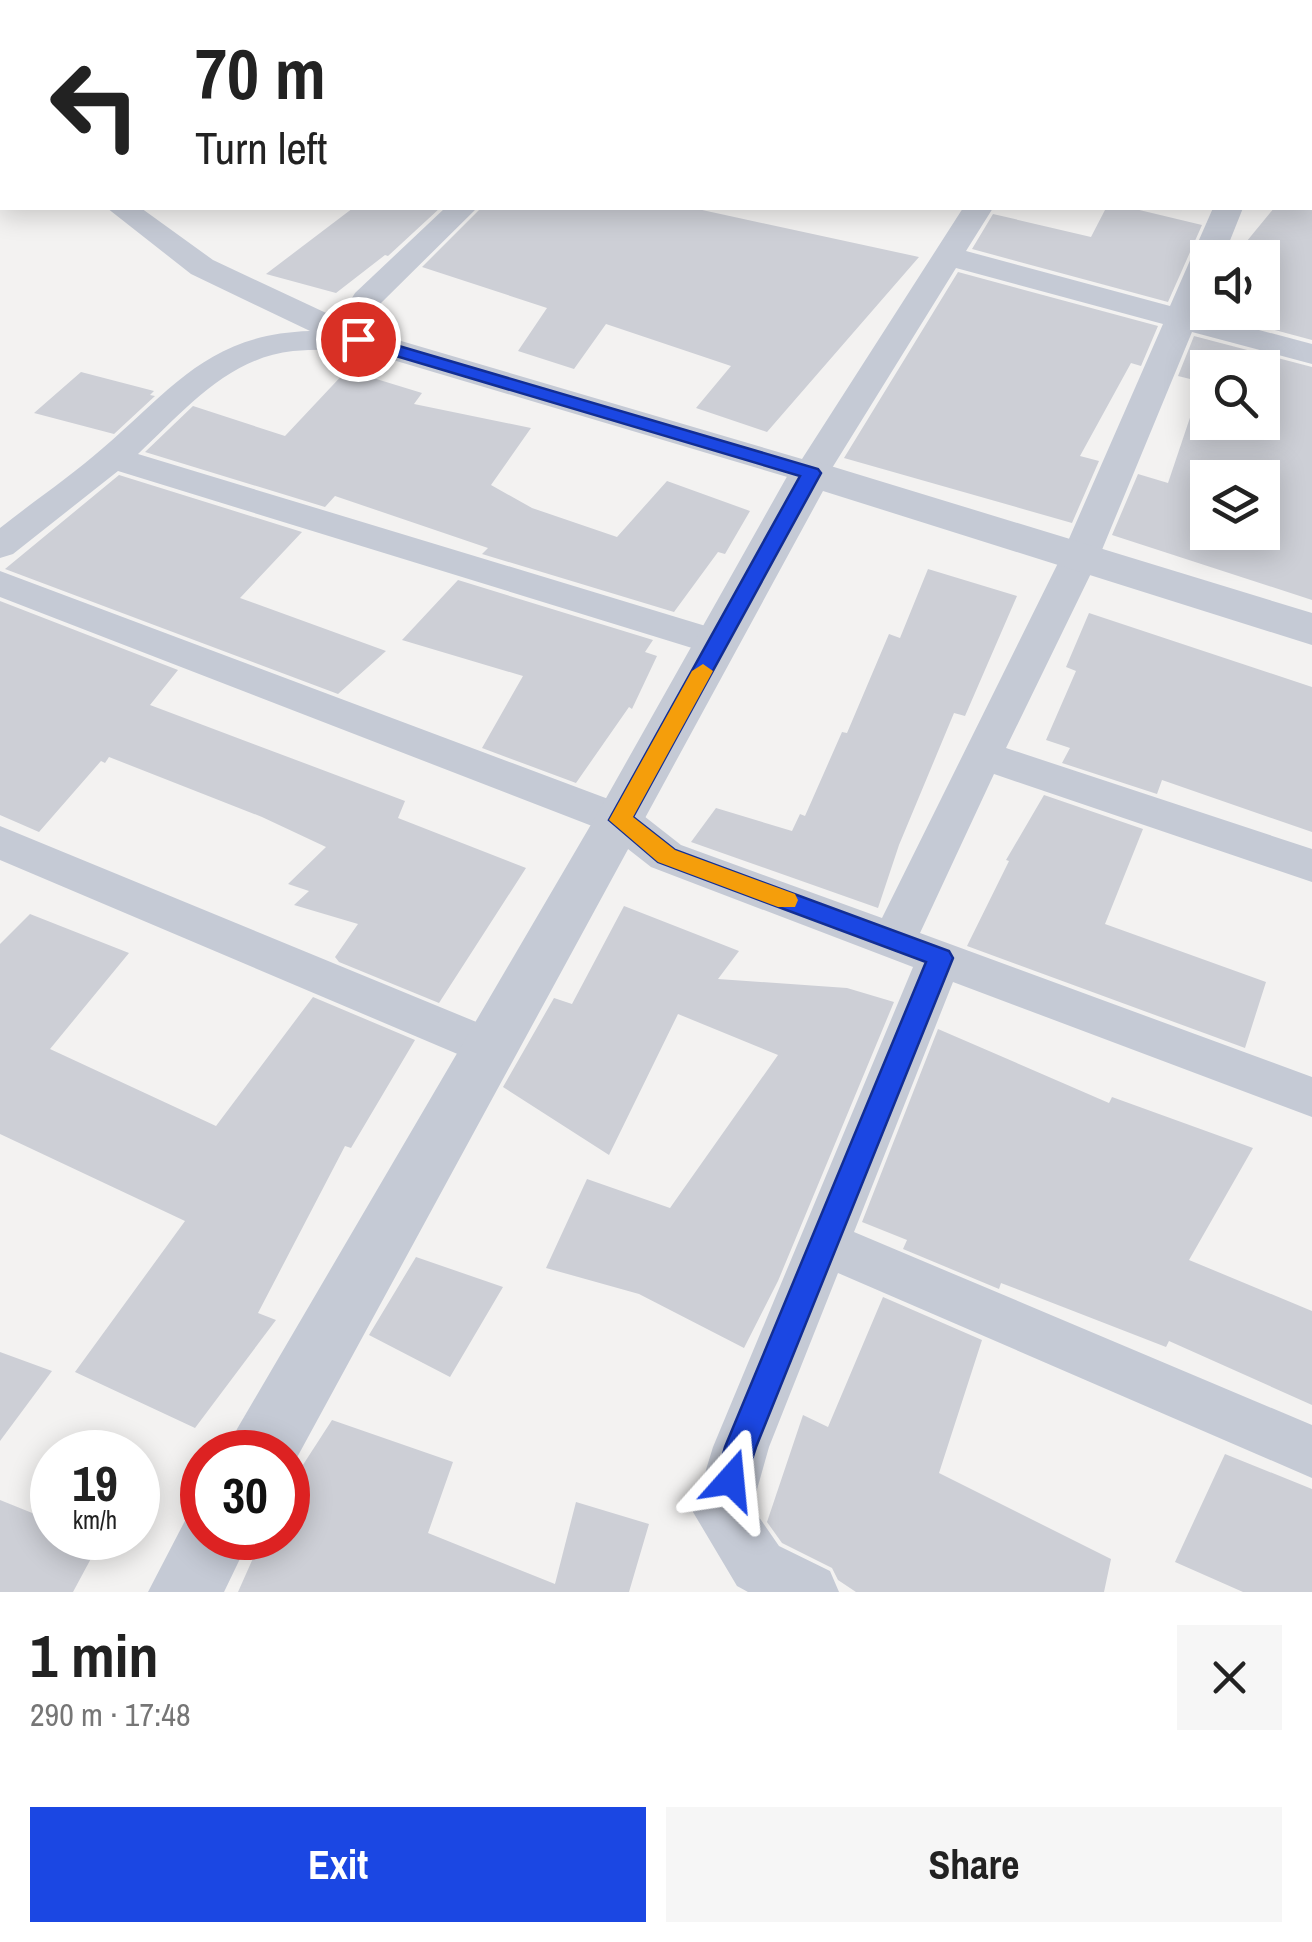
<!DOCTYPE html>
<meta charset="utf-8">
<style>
:root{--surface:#fff;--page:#f6f6f6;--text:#222;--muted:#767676;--accent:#1b47e3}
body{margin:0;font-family:"Archivo Narrow",sans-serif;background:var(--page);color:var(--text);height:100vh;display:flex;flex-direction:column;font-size:38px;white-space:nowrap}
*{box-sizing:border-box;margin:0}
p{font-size:32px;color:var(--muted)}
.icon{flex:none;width:55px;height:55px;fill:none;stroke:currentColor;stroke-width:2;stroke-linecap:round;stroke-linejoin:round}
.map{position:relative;height:1592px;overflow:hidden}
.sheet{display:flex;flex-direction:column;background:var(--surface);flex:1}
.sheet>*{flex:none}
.top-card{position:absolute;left:0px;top:0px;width:1312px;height:210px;box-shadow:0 5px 25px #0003;background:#fff;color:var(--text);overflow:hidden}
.controls{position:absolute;left:1190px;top:240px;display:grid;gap:20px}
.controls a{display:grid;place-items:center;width:90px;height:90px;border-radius:0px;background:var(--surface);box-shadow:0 5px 25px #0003;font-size:50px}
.speed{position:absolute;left:30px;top:1430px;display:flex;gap:20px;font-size:50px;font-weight:700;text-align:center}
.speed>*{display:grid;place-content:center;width:130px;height:130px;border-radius:50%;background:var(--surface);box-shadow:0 5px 25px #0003;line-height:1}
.speed small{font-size:25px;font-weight:400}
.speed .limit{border:15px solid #d22;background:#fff;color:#111}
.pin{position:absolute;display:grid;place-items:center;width:85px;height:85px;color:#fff;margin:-42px;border:5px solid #fff;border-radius:50%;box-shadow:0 2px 10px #0007}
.me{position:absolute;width:110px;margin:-55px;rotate:18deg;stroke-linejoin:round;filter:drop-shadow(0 0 8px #0008)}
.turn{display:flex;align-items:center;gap:35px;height:210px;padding:0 30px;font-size:45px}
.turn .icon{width:130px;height:130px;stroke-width:2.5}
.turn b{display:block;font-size:70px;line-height:85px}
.round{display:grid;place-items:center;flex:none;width:105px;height:105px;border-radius:0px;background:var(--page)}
.head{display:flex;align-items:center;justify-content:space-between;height:170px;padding:0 30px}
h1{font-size:60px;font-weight:700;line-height:75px}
.button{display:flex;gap:20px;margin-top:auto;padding:20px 30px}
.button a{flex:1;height:115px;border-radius:0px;background:var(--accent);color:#fff;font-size:40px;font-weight:700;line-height:115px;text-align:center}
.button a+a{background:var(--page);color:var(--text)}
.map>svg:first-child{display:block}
</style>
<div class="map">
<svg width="1312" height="1592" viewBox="0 0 1312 1592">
<rect width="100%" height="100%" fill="#f3f2f1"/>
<path fill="#cdcfd6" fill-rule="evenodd" d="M353 208H440L388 256 385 255 336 293 266 274Z
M481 208H693L919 257 767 432 696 408 731 366 606 324 574 369 518 351 547 308 422 267Z
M1106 208H1131L1202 225 1168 302 972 249 993 214 1091 237Z
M1274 208H1312V340L1208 312H1262V258H1233Z
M958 272 1158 326 1141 366 1131 363 1080 456 1099 461 1072 523 844 458Z
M1194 336 1312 367V600L1112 535 1138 474 1168 483 1202 382 1178 376ZM1208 368H1262V422H1208ZM1208 478H1262V532H1208Z
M347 370 422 393 414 404 531 428 491 485 532 508 617 537 667 481 750 511 725 554 718 552 674 612 482 554 488 548 335 496 325 507 145 452 193 406 285 436Z
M81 372 154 391 150 395 155 396 114 434 34 413Z
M119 475 302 532 240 598 386 651 338 694 5 569Z
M928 569 1017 596 965 716 954 713 899 845 878 908 691 842 716 808 792 831 800 814 805 816 842 732 847 733 889 634 900 638Z
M458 580 653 640 645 652 657 656 632 709 629 707 576 783 482 748 523 676 402 640Z
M0 601 178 670 150 705 405 801 398 818 526 868 439 1003 339 962 335 957 358 924 294 905 309 891 288 884 326 847 262 817 109 757 105 763 101 761 39 832 0 815Z
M1089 613 1312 687V832L1162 780 1157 794 1062 763 1070 748 1046 740 1076 671 1066 667Z
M1044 795 1143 829 1105 924 1266 982 1245 1048 967 946 1009 861 1006 860Z
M624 906 739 951 718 979 847 988 894 1002 778 1281 744 1348 639 1294 546 1268 587 1179 670 1208 778 1055 678 1014 609 1155 503 1087 554 998 572 1004Z
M30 914 129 953 50 1049 216 1126 313 997 415 1040 351 1148 345 1146 258 1313 276 1320 195 1428 75 1372 185 1221 0 1134V944Z
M938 1029 1109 1103 1112 1097 1253 1148 1189 1260 1312 1311V1405L1169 1341 1166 1347 1001 1283 999 1289 903 1249 907 1240 862 1222Z
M416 1257 503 1287 450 1377 369 1335Z
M883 1297 982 1340 939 1473 1111 1559 1104 1592H856L838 1580 832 1568 782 1543 767 1522 803 1415 828 1427Z
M0 1352 52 1371 0 1441Z
M332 1420 453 1462 428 1533 555 1584 576 1502 649 1524 629 1592H238L262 1538H288V1488Z
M1225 1454 1312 1489V1592H1243L1175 1562Z
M0 1500 52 1521V1538H102L73 1592H0Z"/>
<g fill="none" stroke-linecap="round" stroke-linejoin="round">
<path fill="#c5cad5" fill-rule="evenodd" d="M499 0H536L538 2H501Z
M0 108H2V126H0Z
M1310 118H1312V135H1310Z
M107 208H141L213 260 339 319 355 293 445 208H477L379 305 371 318 374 333 802 459 963 208H993L966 251 1170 306 1213 208H1243L1223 258H1208V294L1199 314 1312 344V364L1192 332 1099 557 1006 748 1312 849V882L994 774 920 933 1312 1077V1117L953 982 854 1232 1312 1425V1478L838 1273 769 1447 752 1507 779 1546 830 1571 839 1592H748L737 1586 693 1512 713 1447 913 967 651 867 605 831 0 597V571L635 809 681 845 882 918 1061 557 1163 324 956 268 829 473 824 481 811 484 356 349C335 350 314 349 293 351 227 358 183 412 138 454L732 634 738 643 732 652 718 656 118 471 13 554 0 558V528C34 501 71 476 103 448 173 388 209 334 310 331L191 274Z
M0 826 508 1035 515 1048 508 1061 491 1067 474 1061 0 860Z"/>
<path fill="#c5cad5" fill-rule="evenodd" d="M811 460 1312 613V645L823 491 288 1474V1452H227L237 1429 596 816 789 473 795 464Z
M202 1508V1538H250L224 1592H148L189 1513Z"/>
</g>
<path fill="#1b47e3" stroke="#122e94" stroke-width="2.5" d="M358 334 818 469 821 473 633 817 675 850 949 951 953 958 756 1447 742 1490 731 1494 720 1490 716 1480 725 1447 926 962 658 862 609 820 800 476 352 343 349 339Z"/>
<path fill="#f59e0b" d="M703 664 713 671 633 817 675 850 795 894 798 900 795 907H778L658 862 609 820 692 671Z"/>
</svg>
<div class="controls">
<a><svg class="icon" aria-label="sound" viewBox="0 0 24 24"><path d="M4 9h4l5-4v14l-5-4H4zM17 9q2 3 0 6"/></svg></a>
<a><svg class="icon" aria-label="search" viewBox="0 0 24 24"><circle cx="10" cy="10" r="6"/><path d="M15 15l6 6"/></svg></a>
<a><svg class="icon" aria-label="layers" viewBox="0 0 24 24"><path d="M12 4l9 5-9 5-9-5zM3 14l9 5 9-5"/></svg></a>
</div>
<div class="speed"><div>19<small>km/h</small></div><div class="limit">30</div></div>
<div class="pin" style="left:358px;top:339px;background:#d93025"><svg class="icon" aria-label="arrive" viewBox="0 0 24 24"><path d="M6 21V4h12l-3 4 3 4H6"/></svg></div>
<svg class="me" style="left:731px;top:1480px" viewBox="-20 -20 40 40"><path d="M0-17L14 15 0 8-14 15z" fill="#1b47e3" stroke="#fff" stroke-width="4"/></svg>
<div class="top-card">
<div class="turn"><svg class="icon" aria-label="left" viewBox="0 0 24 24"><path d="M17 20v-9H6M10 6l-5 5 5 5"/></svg><div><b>70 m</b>Turn left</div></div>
</div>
</div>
<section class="sheet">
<div class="head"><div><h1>1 min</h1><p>290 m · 17:48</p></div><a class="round"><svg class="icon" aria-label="close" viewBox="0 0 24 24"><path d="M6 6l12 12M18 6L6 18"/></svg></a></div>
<div class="button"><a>Exit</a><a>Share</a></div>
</section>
